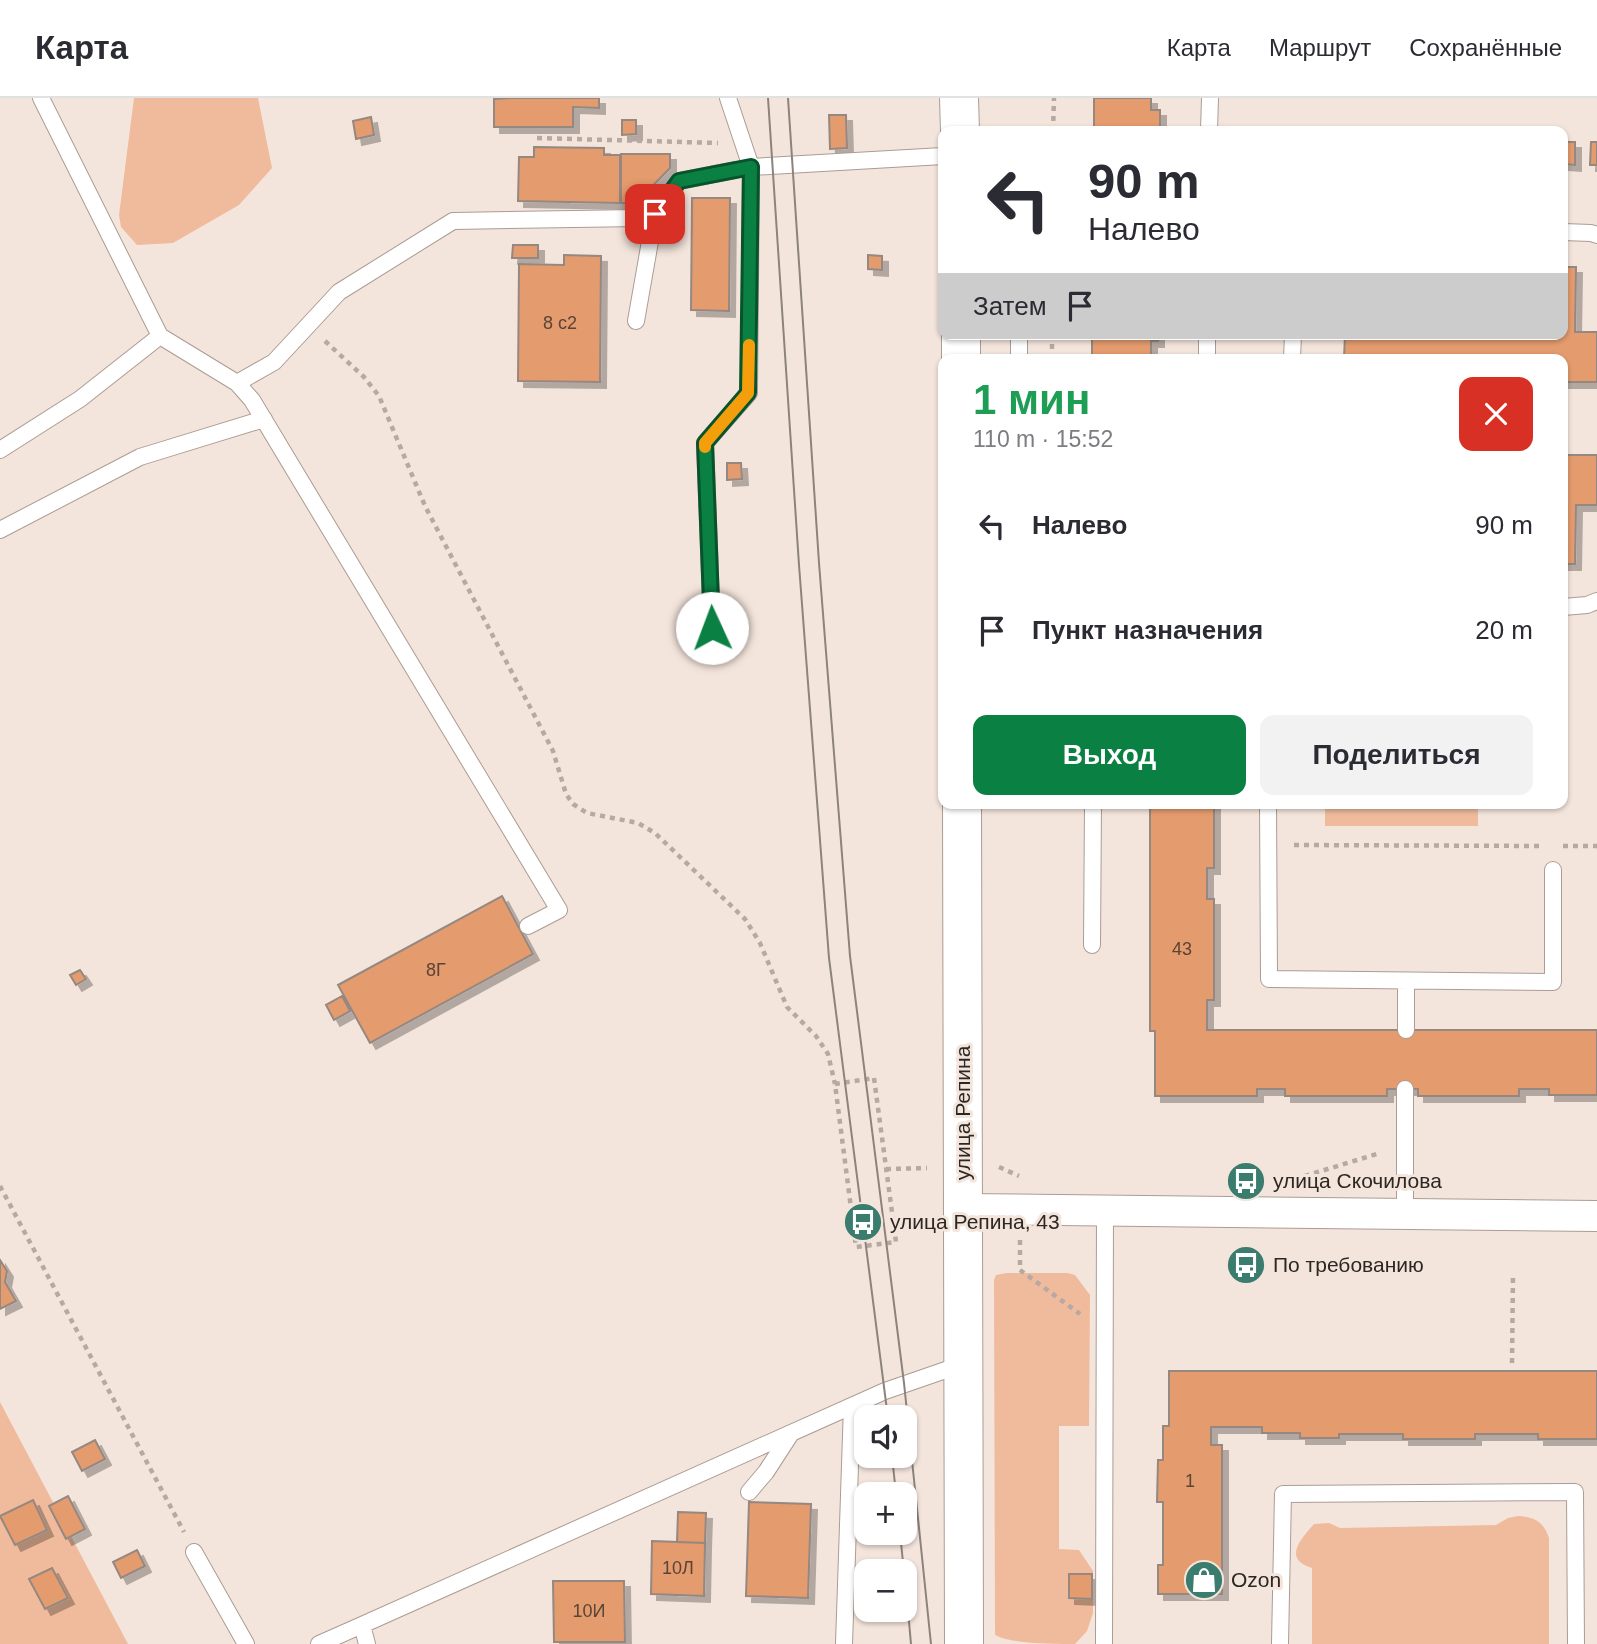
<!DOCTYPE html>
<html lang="ru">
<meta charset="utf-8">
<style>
:root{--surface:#fff;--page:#f2f2f3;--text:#2b2b33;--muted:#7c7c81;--line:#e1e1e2;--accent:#0b8043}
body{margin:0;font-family:Arial,sans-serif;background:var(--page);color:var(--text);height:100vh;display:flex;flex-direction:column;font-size:26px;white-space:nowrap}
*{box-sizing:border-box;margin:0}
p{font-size:23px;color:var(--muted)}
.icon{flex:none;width:38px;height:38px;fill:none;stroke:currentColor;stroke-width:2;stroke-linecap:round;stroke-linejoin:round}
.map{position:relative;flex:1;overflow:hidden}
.side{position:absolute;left:938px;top:256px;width:630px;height:455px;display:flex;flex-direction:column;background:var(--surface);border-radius:14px;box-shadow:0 2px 5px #0004}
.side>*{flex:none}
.top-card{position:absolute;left:938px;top:28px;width:630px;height:214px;border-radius:14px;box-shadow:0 2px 5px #0004;background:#fff;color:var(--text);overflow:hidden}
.controls{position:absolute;left:854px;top:1307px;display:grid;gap:14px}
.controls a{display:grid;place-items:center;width:63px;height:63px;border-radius:14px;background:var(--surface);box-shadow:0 2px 5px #0004;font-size:35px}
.pin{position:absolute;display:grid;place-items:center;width:60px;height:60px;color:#fff;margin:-30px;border-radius:14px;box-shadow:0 4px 10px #0006}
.me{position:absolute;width:77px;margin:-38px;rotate:358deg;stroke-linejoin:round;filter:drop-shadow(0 0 5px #0008)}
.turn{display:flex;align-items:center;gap:24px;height:147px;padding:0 35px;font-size:32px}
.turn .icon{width:91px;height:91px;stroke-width:2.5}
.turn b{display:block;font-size:49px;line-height:60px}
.then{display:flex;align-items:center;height:66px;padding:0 35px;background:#0003;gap:14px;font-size:26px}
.round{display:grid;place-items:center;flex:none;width:74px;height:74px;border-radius:14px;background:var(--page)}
.head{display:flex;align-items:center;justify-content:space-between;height:119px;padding:0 35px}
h1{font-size:42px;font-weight:700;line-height:52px;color:#1e9e55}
.cta{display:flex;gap:14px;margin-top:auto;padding:14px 35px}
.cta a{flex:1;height:80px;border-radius:14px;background:var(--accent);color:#fff;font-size:28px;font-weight:700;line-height:80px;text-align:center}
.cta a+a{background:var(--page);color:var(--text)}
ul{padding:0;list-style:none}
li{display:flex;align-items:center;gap:21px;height:105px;padding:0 35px}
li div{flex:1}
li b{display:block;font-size:26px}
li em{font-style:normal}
header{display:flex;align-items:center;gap:42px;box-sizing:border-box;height:98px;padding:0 35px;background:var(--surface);border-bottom:2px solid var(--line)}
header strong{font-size:33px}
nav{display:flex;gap:38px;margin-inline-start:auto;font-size:24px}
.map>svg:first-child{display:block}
</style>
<header>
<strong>Карта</strong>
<nav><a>Карта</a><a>Маршрут</a><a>Сохранённые</a></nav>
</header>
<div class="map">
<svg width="1597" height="1546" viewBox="0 0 1597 1546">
<defs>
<filter id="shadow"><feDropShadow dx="6" dy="6" stdDeviation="0" flood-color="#0004"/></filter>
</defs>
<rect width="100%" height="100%" fill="#f4e5dc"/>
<path fill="#efbb9c" d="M134 0H258L272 70 239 107 173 145 137 147 121 129 119 117Z
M1325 705H1478V728H1325Z
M1007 1175H1068L1075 1177 1090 1197 1089 1328H1059V1451L1079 1452 1093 1473V1515L1087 1533 1075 1546C1054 1546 1011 1546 995 1537L994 1182 996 1177Z
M0 1304 128 1546H0Z
M1518 1418C1534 1419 1544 1424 1549 1440V1546H1312V1470C1282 1461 1301 1441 1314 1426L1329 1425 1340 1430 1496 1427 1508 1420Z"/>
<path fill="#e49b6e" stroke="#958880" stroke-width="2" filter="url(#shadow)" d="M511 0H599V10L573 9V29H494V1Z
M1094 0H1151V12H1160V33H1094Z
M829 17H846L847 50 830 51Z
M371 19 374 37 356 41 353 23Z
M622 22H636V36L622 37Z
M1563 44H1575V67L1563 66Z
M1591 44H1597V67H1590Z
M534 49 604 50V57H620V105L518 103 519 59H534Z
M621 56H670V70L636 105H621Z
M692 100H730L729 213 691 212Z
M513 147H538V160H512Z
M564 157 601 158 600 284 518 283 519 166 564 167Z
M868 157 882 158V172L868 171Z
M1563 169H1576L1575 234H1597V284H1563V261H1344L1345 236H1563Z
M1092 236H1158V243H1151V261H1092Z
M1563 357H1597V407H1576L1575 466H1563Z
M727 365H741L742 381 727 382Z
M1150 705H1214V770H1207V801H1214V902H1207V932H1597V997H1549V991H1519V998H1418V991H1387V998H1285V991H1257V998H1155V933H1150Z
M502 798 533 856 370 945 338 887Z
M80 872 86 881 76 887 70 877Z
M342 898 350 913 334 922 326 907Z
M0 1162 7 1173 5 1184 16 1203 0 1211Z
M1169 1273H1597V1341H1538V1336H1475V1341H1403V1336H1339V1340H1300V1335H1262V1329H1211V1347H1222V1496H1158V1467H1163V1404H1157L1158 1362H1163V1328H1169Z
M95 1342 105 1361 82 1373 72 1354Z
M68 1398 85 1431 66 1441 49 1408Z
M33 1402 47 1432 15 1447 0 1418Z
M749 1404 811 1406 808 1500 746 1498Z
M678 1414 706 1415 705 1445 677 1444Z
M652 1443 705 1445 704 1498 651 1496Z
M137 1452 145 1468 121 1480 113 1464Z
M52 1470 68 1500 45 1511 29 1481Z
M1069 1476H1092V1501L1069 1500Z
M553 1483H624L625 1544H554Z"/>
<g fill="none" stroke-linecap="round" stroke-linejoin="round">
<g stroke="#ab9c94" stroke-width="18">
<path id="service" d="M41 0 160 238 237 285 252 302 559 812 528 828
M1209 33 1210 0
M1563 134 1591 135 1597 137
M636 223 655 115
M1019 261V236
M1207 261V236
M1292 261 1293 236
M237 285 274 264 339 194 453 123 639 120 655 115 679 83 751 69 943 58
M0 352 80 301 160 238
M0 432 140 359 264 321
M1563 509 1587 507 1597 503
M712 530 705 345 749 295 751 69 728 0
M1268 705 1269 881 1553 884V772
M1092 847 1093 705
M1406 883V932
M1405 991V1116
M749 1394 766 1374 790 1337
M194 1454 246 1546
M319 1546 362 1527
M367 1546 362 1527 885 1293 963 1266
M844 1546 852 1308
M1104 1546 1105 1112
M1280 1546 1283 1396 1575 1394 1576 1546"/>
</g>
<g stroke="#ab9c94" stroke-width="32">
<path id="minor" d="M963 1111 1597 1118"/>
</g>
<g stroke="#ab9c94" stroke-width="40">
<path id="tertiary" d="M959 0 960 33
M961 236V261
M962 705 964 1546"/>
</g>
<path stroke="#b5a9a2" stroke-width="4.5" stroke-dasharray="5 5" stroke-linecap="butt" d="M1053 33 1054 0
M537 40 718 45
M325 243 364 279 379 298 425 408 553 653 566 696 573 706 587 715 638 725 655 735 745 821 760 845 787 909 816 938 828 956 835 986
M1052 261V236
M1294 747 1544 748
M1563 748H1597
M874 980 896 1144 856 1149 835 986Z
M999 1069 1019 1078
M886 1071 927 1070
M1295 1081 1380 1055
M0 1088 184 1434
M1020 1142V1172L1080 1216
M1512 1265 1513 1177"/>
<use href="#service" stroke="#fff" stroke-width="16"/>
<use href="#minor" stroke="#fff" stroke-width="30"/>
<use href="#tertiary" stroke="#fff" stroke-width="38"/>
<path stroke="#8d837d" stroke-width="2" d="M768 0 799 467 829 860 888 1320
M788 0 819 465 850 858 904 1285 931 1546
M892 1358 896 1396
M900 1435 904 1474
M905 1479 911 1546"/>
</g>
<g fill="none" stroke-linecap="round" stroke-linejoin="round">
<g stroke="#07532c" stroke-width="18">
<path id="route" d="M655 116 679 83 751 69 748 295 705 345 712 530"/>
</g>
<use href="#route" stroke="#0b8043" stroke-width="12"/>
<path stroke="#f59e0b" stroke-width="12" d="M705 349V345L748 295 749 247"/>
</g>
<defs>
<g id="bus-disc" transform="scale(2.0125)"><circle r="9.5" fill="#3a7c6e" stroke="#f4e5dc"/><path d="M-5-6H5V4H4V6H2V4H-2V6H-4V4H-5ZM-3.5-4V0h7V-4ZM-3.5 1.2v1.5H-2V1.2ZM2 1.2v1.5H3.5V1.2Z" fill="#fff"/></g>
<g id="shop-disc" transform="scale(2.0125)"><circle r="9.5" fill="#3a7c6e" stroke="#f4e5dc"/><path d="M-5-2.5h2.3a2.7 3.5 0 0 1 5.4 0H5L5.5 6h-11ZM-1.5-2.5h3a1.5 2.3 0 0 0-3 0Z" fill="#fff"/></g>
</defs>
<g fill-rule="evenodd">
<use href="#bus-disc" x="1246" y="1083"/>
<use href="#bus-disc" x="863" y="1124"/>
<use href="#bus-disc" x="1246" y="1167"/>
<use href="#shop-disc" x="1204" y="1482"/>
</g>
<g text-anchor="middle" stroke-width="6" stroke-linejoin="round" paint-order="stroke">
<g font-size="18" fill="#5a4436">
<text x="560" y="231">8 с2</text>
<text x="1182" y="857">43</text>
<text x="436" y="878">8Г</text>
<text x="1190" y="1389">1</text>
<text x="678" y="1476">10Л</text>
<text x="589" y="1519">10И</text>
</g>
<g font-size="21" fill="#2c2723" stroke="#f4e5dc">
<text transform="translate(963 1015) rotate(-90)" y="7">улица Репина</text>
</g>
<g font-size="21" fill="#2c2723" stroke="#f4e5dc" text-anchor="start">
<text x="1273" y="1090">улица Скочилова</text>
<text x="890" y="1131">улица Репина, 43</text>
<text x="1273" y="1174">По требованию</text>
<text x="1231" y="1489">Ozon</text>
</g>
</g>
</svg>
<div class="controls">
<a><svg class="icon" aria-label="sound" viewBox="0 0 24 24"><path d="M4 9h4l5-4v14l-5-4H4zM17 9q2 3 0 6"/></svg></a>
<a>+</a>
<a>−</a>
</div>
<div class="pin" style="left:655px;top:116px;background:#d93025"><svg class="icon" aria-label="arrive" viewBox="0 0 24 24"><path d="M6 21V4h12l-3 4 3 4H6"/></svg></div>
<svg class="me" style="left:712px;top:530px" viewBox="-20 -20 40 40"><circle r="19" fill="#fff"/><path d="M0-13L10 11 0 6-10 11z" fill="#0b8043"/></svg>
<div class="top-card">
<div class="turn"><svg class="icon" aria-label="left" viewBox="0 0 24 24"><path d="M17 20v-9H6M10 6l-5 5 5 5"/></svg><div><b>90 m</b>Налево</div></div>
<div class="then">Затем<svg class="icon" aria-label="arrive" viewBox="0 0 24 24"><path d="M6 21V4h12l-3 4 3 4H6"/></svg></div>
</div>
<section class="side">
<div class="head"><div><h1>1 мин</h1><p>110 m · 15:52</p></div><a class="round" style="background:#d93025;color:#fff"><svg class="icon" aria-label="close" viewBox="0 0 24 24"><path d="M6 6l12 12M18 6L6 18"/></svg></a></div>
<ul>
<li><svg class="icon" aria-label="left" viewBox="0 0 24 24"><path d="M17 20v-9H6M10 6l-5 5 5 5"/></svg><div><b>Налево</b></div><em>90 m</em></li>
<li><svg class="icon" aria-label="arrive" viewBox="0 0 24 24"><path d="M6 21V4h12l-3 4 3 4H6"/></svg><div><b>Пункт назначения</b></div><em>20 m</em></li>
</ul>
<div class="cta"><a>Выход</a><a>Поделиться</a></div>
</section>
</div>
